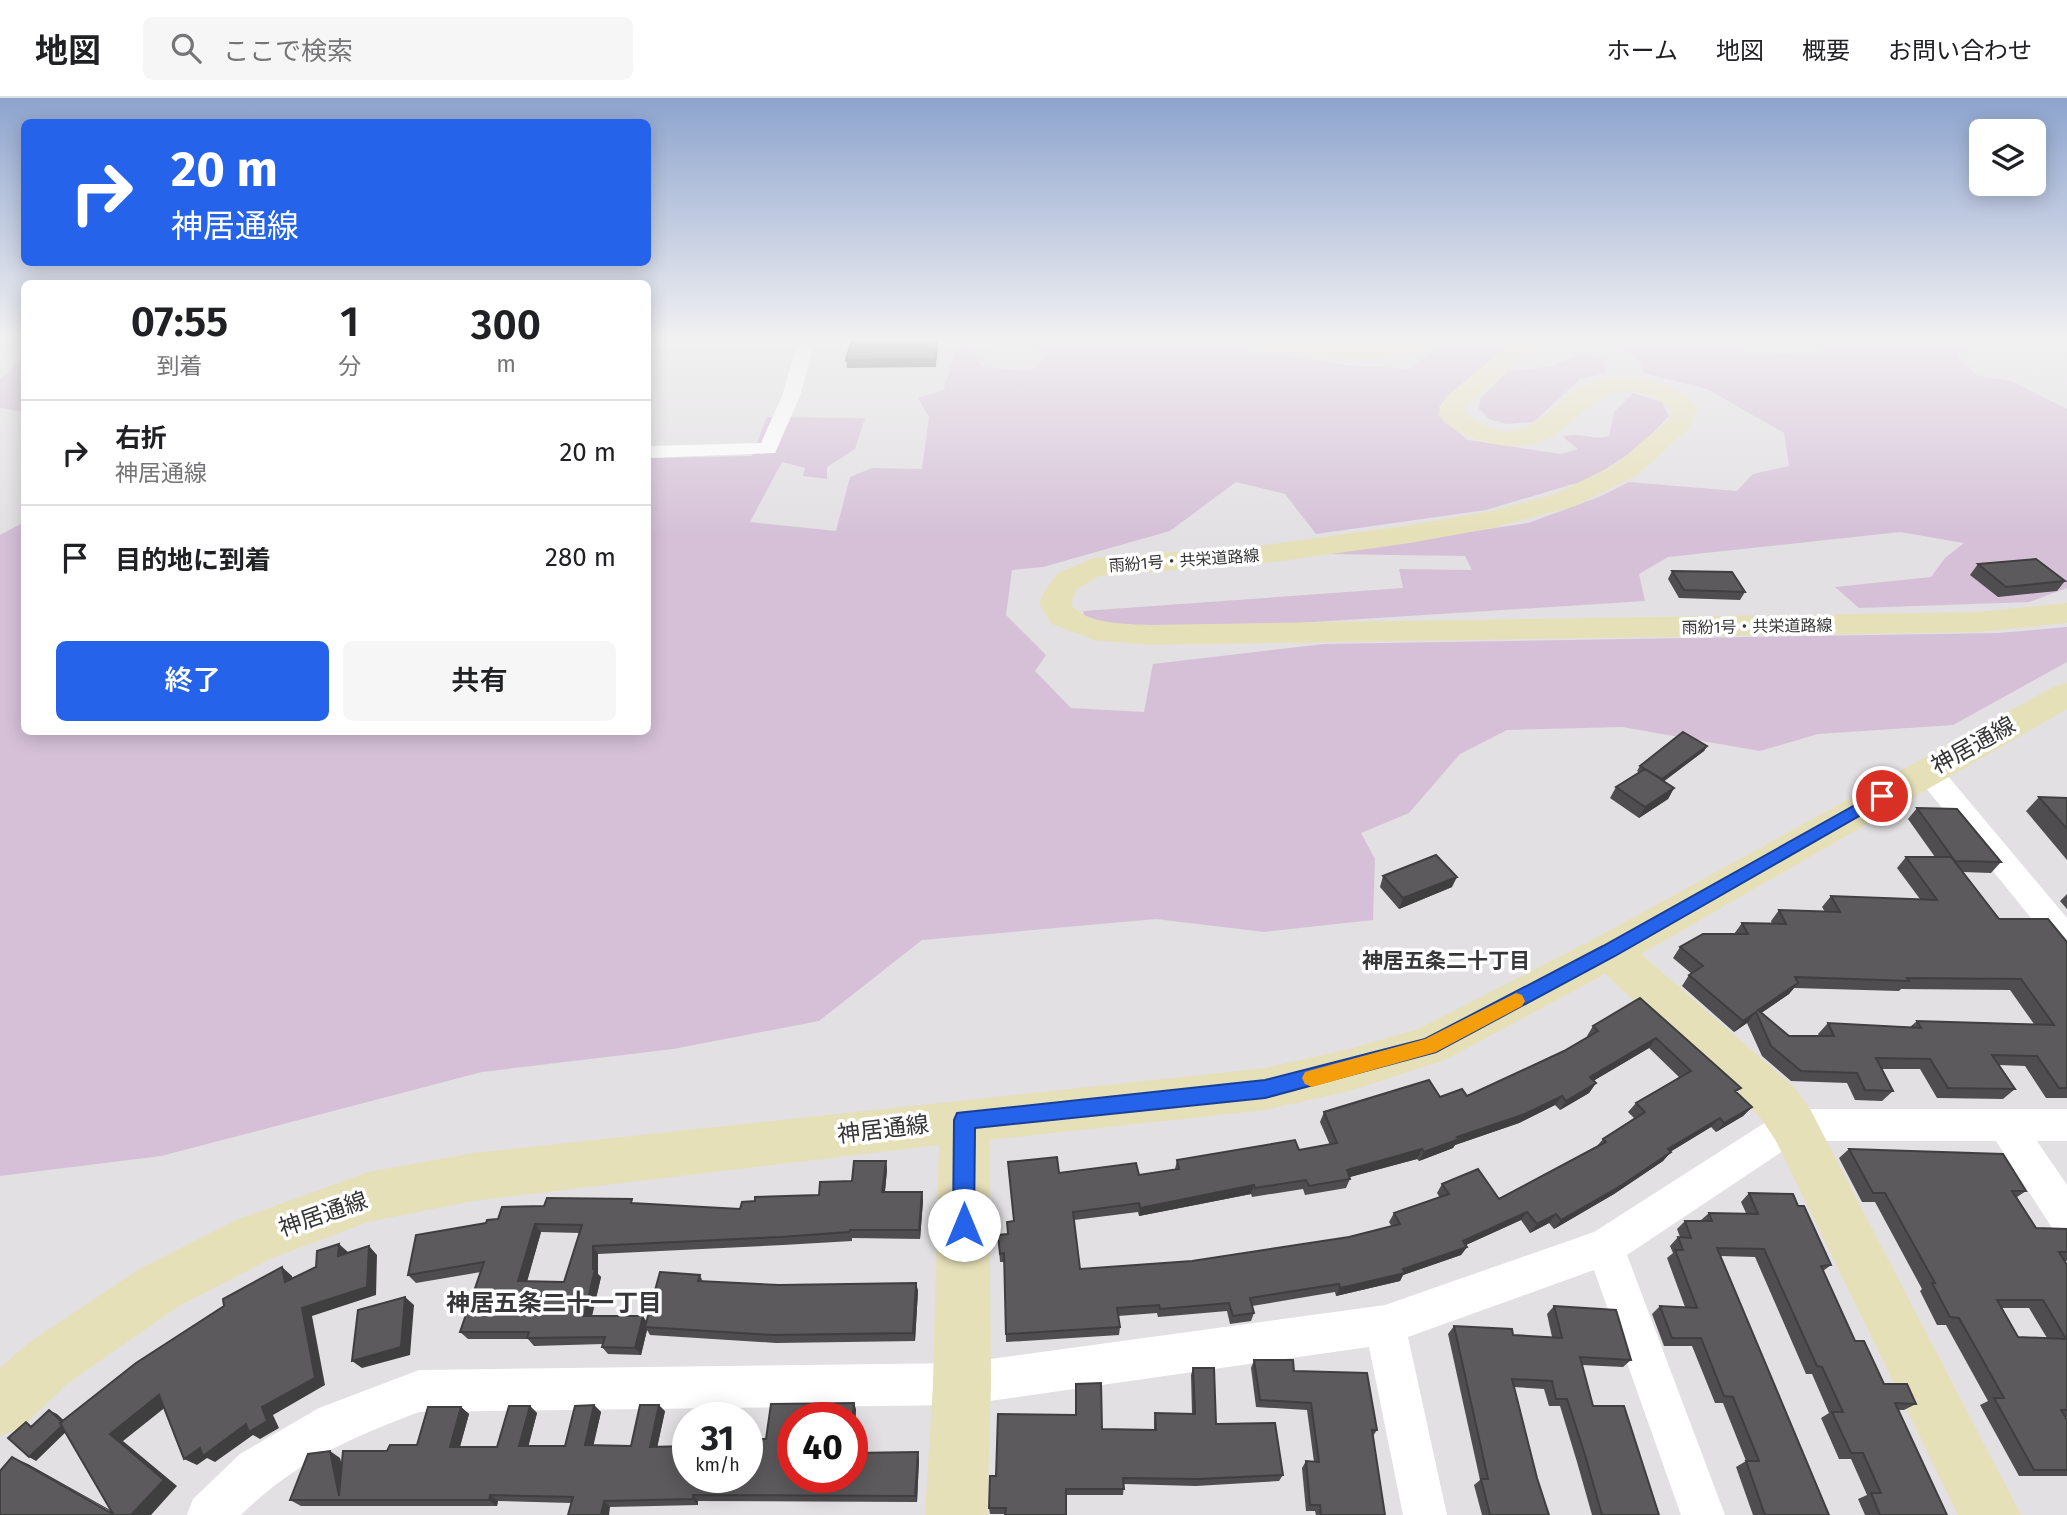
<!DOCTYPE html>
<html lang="ja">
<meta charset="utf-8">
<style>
:root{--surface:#fff;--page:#f6f6f6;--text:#202124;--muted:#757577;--line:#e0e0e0;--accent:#2563eb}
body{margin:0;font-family:"Fira Sans","Noto Sans JP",sans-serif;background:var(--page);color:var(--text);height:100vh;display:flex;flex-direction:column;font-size:26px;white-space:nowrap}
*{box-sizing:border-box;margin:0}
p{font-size:23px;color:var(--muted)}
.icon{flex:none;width:38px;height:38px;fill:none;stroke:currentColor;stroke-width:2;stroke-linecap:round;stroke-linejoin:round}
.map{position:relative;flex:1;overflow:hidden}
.sheet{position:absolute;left:21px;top:182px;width:630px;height:455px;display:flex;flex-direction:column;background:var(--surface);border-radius:10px;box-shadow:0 4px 18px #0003}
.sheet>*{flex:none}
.top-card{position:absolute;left:21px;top:21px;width:630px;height:147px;border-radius:10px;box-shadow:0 4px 18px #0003;background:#2563eb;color:#fff;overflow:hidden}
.fabs{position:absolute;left:1969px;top:21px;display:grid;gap:14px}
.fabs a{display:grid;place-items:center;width:77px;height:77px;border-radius:10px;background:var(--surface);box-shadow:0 4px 18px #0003;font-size:35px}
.speed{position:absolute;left:672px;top:1304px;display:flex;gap:14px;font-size:35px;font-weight:700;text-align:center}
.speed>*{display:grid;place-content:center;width:91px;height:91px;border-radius:50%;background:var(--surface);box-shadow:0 4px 18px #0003;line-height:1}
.speed small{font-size:18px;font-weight:400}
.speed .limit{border:10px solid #d22;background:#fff;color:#111}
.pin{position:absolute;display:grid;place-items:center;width:60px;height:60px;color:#fff;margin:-30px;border:4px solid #fff;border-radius:50%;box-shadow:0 2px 7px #0007}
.me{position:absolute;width:77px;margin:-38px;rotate:0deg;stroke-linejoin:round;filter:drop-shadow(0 0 5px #0008)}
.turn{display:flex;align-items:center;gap:24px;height:147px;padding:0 35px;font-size:32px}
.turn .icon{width:91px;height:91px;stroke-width:2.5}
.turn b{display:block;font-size:49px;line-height:60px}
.eta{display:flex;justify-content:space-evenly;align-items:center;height:119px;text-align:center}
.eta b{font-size:42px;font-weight:600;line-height:49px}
.cta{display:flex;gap:14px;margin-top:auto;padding:14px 35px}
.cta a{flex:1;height:80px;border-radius:10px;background:var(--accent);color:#fff;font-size:28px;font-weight:600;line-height:80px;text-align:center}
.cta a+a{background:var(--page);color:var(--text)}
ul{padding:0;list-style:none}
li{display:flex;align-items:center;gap:21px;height:105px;padding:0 35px;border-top:2px solid var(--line)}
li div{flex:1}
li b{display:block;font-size:26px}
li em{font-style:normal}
header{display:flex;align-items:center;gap:42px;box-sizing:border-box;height:98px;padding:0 35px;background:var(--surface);border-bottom:2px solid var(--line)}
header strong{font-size:33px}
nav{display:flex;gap:38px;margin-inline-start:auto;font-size:24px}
.search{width:490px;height:63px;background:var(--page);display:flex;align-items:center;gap:18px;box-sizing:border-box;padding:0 24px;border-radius:10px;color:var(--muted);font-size:26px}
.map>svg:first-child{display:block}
</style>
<header>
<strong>地図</strong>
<div class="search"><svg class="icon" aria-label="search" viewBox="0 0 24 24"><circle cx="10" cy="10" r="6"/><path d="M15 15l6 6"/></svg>ここで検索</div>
<nav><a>ホーム</a><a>地図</a><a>概要</a><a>お問い合わせ</a></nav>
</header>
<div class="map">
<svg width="2067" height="1417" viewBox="0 0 2067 1417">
<rect width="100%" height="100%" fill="#e2e0e2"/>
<path fill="#d5c0d7" d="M1032 239H1209L1236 243 1239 252 1348 267 1407 271 1459 239H1521L1439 308 1444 323 1468 342 1561 356 1578 351 1563 339C1580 333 1592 343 1609 338L1614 314 1633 295 1662 304 1669 318 1638 350 1590 381 1486 412 1316 436 1285 396 1236 384 1170 433 1043 469 1012 472 1006 517 1046 557 1035 573 1071 610 1144 614 1153 566 1324 546 1999 535 2067 529V564L1953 627 1818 636 1760 653 1622 629 1507 632 1460 656 1409 715 1361 735 1375 761 1373 822 1264 834 1156 821 922 842 819 923 673 951 482 974 161 1058 0 1078V437L24 424V634H648V360L752 358 767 319 865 320 855 351 827 369V381L803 378 805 370 782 364 750 424 836 433 850 379 872 370 922 371 929 319 918 300 943 292 957 250H972L981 269 1031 273 1050 255 1022 245Z
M1628 239H1723L1741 254 1825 258 1814 239H1921L1966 252 1957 259 1978 278 2011 283 2067 311V490L2029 504 1859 510 1835 489 1931 479 1945 460 1964 445 1900 434 1668 459 1639 476 1645 503 1091 538 1083 513 1403 490 1399 471 1472 472 1465 458 1325 456 1528 425 1599 399 1629 384 1737 393 1753 376 1789 368 1784 335 1707 291 1643 275 1641 263 1623 249 1630 243Z
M1578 257 1603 261 1606 275 1581 280 1534 324 1506 326 1489 321 1479 311 1480 301 1508 273 1550 269Z
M24 260V314L0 310V281Z"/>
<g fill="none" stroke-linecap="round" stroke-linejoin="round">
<path fill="#fff" fill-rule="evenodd" d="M1020 239 1012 244 984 248 813 249 800 298 775 355 648 360V348L761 345 782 298 796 249 648 250V240Z
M1927 663 1937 665 2067 820V855L2056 851 1917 679 1913 672 1917 665Z
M1793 1011H2067V1043H2037L2067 1087V1138L2054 1133 1996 1043H1798L1627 1157 1725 1417H1681L1594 1172 1408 1239 1447 1417H1403L1369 1249 962 1307 419 1314C350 1340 295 1364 241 1417H187L193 1401 240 1356 319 1310 419 1272 962 1265 1385 1207 1594 1134 1780 1015Z"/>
<path fill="#e6e0b8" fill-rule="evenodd" d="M1232 239H1284L1358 248 1381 246 1401 239H1431C1403 279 1276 254 1235 244Z
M1518 239H1544L1467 307 1464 314C1525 363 1542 305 1590 285 1611 277 1632 278 1653 283 1671 288 1687 295 1698 311L1689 330 1636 378 1575 408 1492 430 1410 445 1266 465 1099 478 1076 492 1071 506C1083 526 1128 526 1149 527L1978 514 2067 505V525L1978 534 1149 547 1094 542 1052 526 1039 506 1045 492 1058 475 1094 460 1266 447 1410 427 1491 413 1555 396 1616 366 1668 322 1672 312C1661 302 1649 296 1634 294 1592 289 1576 330 1542 343 1521 351 1499 348 1478 342 1463 337 1447 329 1438 316L1446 299Z
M2067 585V611L1641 856 1794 989 1810 1011 2021 1417H1958L1776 1043 1760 1019 1605 876 1445 962 1349 993 1265 1012 989 1042 991 1286 987 1417H925L933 1286 939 1047 473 1103 368 1124 270 1161 179 1208 68 1285 21 1330 0 1338V1270L28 1245 141 1170 236 1122 368 1074 473 1055 1265 970 1349 951 1418 931 1594 841 2055 588Z"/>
</g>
<path fill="#4f4d4f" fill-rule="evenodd" d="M937 244 936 269 847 270 846 262Z
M1978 466 2065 483 2057 493 1998 499 1970 477Z
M1672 473 1745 494 1740 502 1679 500 1668 481Z
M1707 648 1704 653 1664 683 1674 690 1668 701 1639 720 1610 700 1616 689 1640 675 1637 673 1640 668Z
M2039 699 2067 700V762L2026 713Z
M1917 710 2001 764 1991 775 1963 774 1999 821 2067 844V1000H2046L2025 968 1999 967 2015 991 2003 1001 1937 1000 1920 971H1881L1893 993 1882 1003 1855 1002 1847 985 1791 983 1762 958 1747 925 1734 934 1682 888 1689 877 1692 876 1673 860 1680 849 1734 836 1742 825 1772 826 1771 823 1779 812 1825 814 1822 809 1831 798 1920 801 1897 770 1906 759H1935L1908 721ZM1794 890 1899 893 1901 891 2010 892 2034 926 1917 923 1910 929 1828 925 1818 936 1819 938H1789L1761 915 1789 896Z
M1383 778 1452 789 1399 811 1380 789Z
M2067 796V811L2060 803Z
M1640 900 1752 1009 1743 1018 1716 1034 1711 1029 1670 1054 1663 1063 1614 1096 1554 1131 1549 1125 1530 1135 1521 1122 1466 1147 1467 1149 1461 1157 1403 1177 1400 1183 1336 1198 1335 1194 1252 1208 1254 1215 1251 1223 1230 1226 1227 1213 1158 1219 1157 1215 1118 1218 1120 1229 1119 1237 1006 1244 1004 1164H1000L998 1137 1008 1136 1014 1124 1008 1064 1059 1075 1139 1077 1175 1071 1177 1062 1299 1052 1330 1047 1320 1024 1324 1014 1440 999 1467 998 1564 953 1588 939 1587 938 1593 928ZM1649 950 1679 979 1636 1005 1628 1014 1634 1020 1603 1041 1597 1048 1499 1101 1442 1086 1437 1095 1440 1100 1394 1115 1389 1124 1392 1129 1349 1139 1192 1163 1080 1171 1074 1122 1138 1114 1139 1118 1251 1096 1252 1099 1303 1091 1305 1097 1346 1090 1350 1081 1349 1079 1417 1061 1419 1063 1453 1050 1455 1047 1519 1025 1555 1007 1560 1012 1589 995 1596 985 1593 983Z
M1849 1051 2026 1093 2017 1099 2036 1130 2067 1131V1163H2065L2067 1167V1319H2066L2067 1322V1378H2019L1980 1307 1988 1303 1946 1227H1937L1920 1193 1922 1191 1875 1104H1862L1839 1060ZM2002 1210H2029L2047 1240 2018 1239Z
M886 1063 887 1072 885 1094H922L923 1103 920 1141 852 1140V1143L783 1147 598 1156V1176L601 1179 592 1218 647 1223 700 1177 703 1184 779 1187 916 1185 918 1193 915 1243 776 1245 650 1237 647 1232 641 1257 608 1256 602 1249 603 1246 534 1248 528 1241H468L460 1234 481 1174 416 1185 408 1177 486 1125 498 1121 635 1105 740 1111 819 1097 852 1083ZM541 1134 580 1135 564 1184 527 1183Z
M1749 1095 1798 1108 1831 1167 1823 1173 1855 1243 1884 1286 1916 1306 1904 1312H1898L1947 1417H1865L1858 1401 1867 1397 1851 1361H1839L1821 1320 1829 1315 1812 1276H1806L1755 1159 1720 1158 1829 1417H1753L1736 1369 1746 1363 1723 1305H1715L1692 1248H1664L1652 1216 1660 1208 1685 1209 1667 1160 1673 1155 1670 1148 1678 1139H1680L1677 1131 1685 1123H1700L1709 1115H1746L1741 1104Z
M1554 1208 1631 1262 1623 1269 1582 1267 1593 1308 1659 1417H1592L1577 1364 1560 1308H1549L1544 1291 1514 1289 1537 1380 1549 1417H1482L1474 1387 1480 1382 1448 1236 1454 1228 1513 1237 1552 1239 1547 1216Z
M1254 1262 1294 1273 1377 1332 1373 1338 1385 1417H1316L1315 1413H1306L1302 1370 1306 1363 1314 1364 1307 1312 1256 1309 1251 1270Z
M1193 1270 1216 1326 1283 1377 1279 1383 1196 1388 1124 1386 1123 1397H1066L1005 1416H990L989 1410 996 1378 1102 1331H1154V1322L1155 1315 1192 1316 1191 1277Z
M854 1305 856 1312 853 1355 919 1361 917 1404 698 1403V1407L610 1409 571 1405 498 1403 497 1408H301L290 1402 340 1360 342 1369 387 1353 417 1347 461 1309 469 1316 460 1349H497L530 1308 537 1315 528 1348H565L594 1307 601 1314 593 1347 631 1348 665 1313 657 1349 688 1379 766 1341Z"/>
<path fill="#403f40" d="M1707 648 1704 653 1659 687 1662 681Z
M1674 690 1668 701 1639 720 1645 709Z
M1457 779 1452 789 1399 811 1403 800Z
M1798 885 1789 896 1757 918 1758 912Z
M1756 914 1747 925 1734 934 1743 923Z
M1656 940 1649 950 1583 989 1590 979Z
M1596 985 1589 995 1560 1012 1566 1003Z
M1562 998 1555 1007 1519 1025 1455 1047 1453 1050 1419 1063 1424 1054 1457 1039Z
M1752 1009 1743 1018 1716 1034 1724 1025Z
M1720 1020 1711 1029 1660 1060 1668 1051Z
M1422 1051 1417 1061 1343 1081 1347 1072Z
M1671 1054 1663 1063 1614 1096 1554 1131 1561 1122Z
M886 1063 887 1072 884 1102 882 1094Z
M1254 1087 1251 1096 1139 1118 1140 1110Z
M922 1094 923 1103 920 1141 919 1132Z
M1527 1114 1521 1122 1457 1151 1463 1143Z
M1556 1116 1549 1125 1530 1135 1537 1126Z
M535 1126 541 1134 525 1191 518 1183Z
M339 1146 348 1154V1167L338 1158Z
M369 1148 377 1157 376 1197 312 1218 325 1287 273 1317 279 1330 260 1341 253 1337 215 1364 207 1360 197 1367 184 1361 200 1350 246 1326 262 1309 302 1210Z
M593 1148 598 1156V1176L601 1179 590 1226 584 1218 593 1171Z
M1467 1149 1461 1157 1403 1177 1400 1183 1336 1198 1340 1190 1403 1171Z
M282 1169 292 1178 295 1193 285 1184Z
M916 1185 918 1193 915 1243 913 1235Z
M405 1199 414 1207 410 1257 362 1270 352 1263Z
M643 1218 648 1226 645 1229 647 1232 641 1257 635 1250Z
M159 1297 172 1304 123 1343 177 1388 151 1417H131L110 1336Z
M854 1305 856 1312 852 1362V1323Z
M594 1307 601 1314 592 1354 585 1347Z
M659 1307 665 1313 656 1355 650 1349Z
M530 1308 537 1315 527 1354 519 1348Z
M461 1309 469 1316 458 1355 450 1349Z
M49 1312 57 1316 71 1329 36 1363 29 1359Z
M330 1353 340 1360 349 1402 339 1398Z
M918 1354 919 1361 917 1404 915 1398Z
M12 1359 28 1366 119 1417H117Z
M490 1397 498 1403 497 1408 489 1402Z
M693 1397 698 1403V1407L693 1401Z
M604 1403 610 1409 609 1417H601Z"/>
<path fill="#5c5a5c" stroke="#403f40" stroke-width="2" fill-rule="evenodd" d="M851 244H937L936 261 846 262Z
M2036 461 2065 483 2006 489 1978 466Z
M1672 473 1732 474 1745 494 1684 492Z
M1683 634 1707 648 1662 681 1640 668Z
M1645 671 1674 690 1645 709 1616 689Z
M2039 699 2067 700V731Z
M1917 710 1957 711 2001 764 1955 763Z
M1436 757 1457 779 1403 800 1383 778Z
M1906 759H1951L1999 821H2048L2067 844V990H2059L2037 958 1992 957 2015 991 1948 990 1930 961 1876 960 1893 993 1865 992 1857 975 1801 973 1771 948 1756 914 1743 923 1689 877 1703 868 1680 849 1703 836H1748L1742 825 1786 826 1779 812 1840 814 1831 798 1937 802ZM1795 879 1909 883 1907 880 2021 881 2054 927 1917 923 1921 930 1828 925 1834 938H1789L1758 912 1798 885Z
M1640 900 1741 990 1735 993 1752 1009 1724 1025 1720 1020 1668 1051 1671 1054 1622 1087 1561 1122 1556 1116 1537 1126 1527 1114 1463 1143 1467 1149 1403 1171 1405 1175 1340 1190 1339 1186 1250 1200 1254 1215 1233 1218 1229 1205 1160 1211 1159 1207 1117 1210 1120 1229 1006 1236 1004 1155 1000 1156 998 1137 1008 1136 1007 1124 1014 1123 1008 1064 1057 1059 1059 1075 1136 1065 1139 1077 1179 1071 1177 1062 1295 1042 1299 1052 1337 1045 1324 1014 1429 982 1440 999 1462 991 1467 998 1564 953 1598 933 1593 928ZM1656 940 1691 973 1636 1005 1645 1014 1603 1041 1606 1044 1499 1101 1478 1071 1442 1086 1449 1096 1394 1115 1400 1126 1349 1139 1192 1163 1080 1171 1073 1114 1139 1105 1140 1110 1254 1087 1255 1090 1306 1082 1309 1088 1350 1081 1347 1072 1422 1051 1424 1054 1459 1041 1457 1039 1525 1016 1562 998 1566 1003 1596 985 1590 979Z
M1849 1051 2003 1056 2026 1093H2012L2036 1130 2067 1131V1154H2059L2067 1167V1312H2061L2067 1322V1372H2034L1994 1300H2004L1959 1220 1950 1219 1932 1185H1935L1885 1095H1873ZM1997 1202H2043L2066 1241 2018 1239Z
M854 1063H886L882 1094H922L919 1132H850L849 1134 780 1139 593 1148V1171H595L584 1218H643L635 1250 602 1249 605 1239 527 1240 529 1234H460L484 1164 408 1177 416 1137 486 1125 487 1122 498 1121 502 1109 544 1108 547 1100 632 1101 631 1105 740 1111 742 1104 755 1103V1099L819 1097 820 1084 852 1083ZM535 1126 582 1127 564 1184 518 1183Z
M1749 1095 1793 1096 1798 1108H1804L1831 1167 1821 1168 1855 1243H1864L1884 1286H1907L1916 1306 1895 1305 1947 1417H1880L1871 1395H1881L1863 1355H1851L1832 1314H1843L1822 1269 1817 1268 1764 1151 1717 1150 1829 1417H1765L1746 1363H1759L1733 1299 1724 1298 1701 1240H1672L1660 1208 1697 1210 1675 1152H1683L1678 1139 1691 1140 1685 1123H1712L1709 1115 1758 1116Z
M339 1146 338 1158 369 1148 367 1189 302 1210 315 1280 262 1309 267 1323 249 1334 246 1326 203 1358 200 1350 184 1361 159 1297 110 1336 164 1382 131 1417H0V1373L12 1359 113 1416 60 1325 136 1265 224 1208 223 1201 282 1169 285 1184 316 1169 317 1153Z
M660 1174 700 1177 698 1183 779 1187 916 1185 913 1235 772 1237 645 1229Z
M405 1199 401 1249 352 1263 358 1212Z
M1554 1208 1616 1212 1631 1262 1580 1259 1593 1308H1624L1659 1417H1602L1585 1357 1567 1301H1556L1552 1283 1512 1281 1537 1380 1549 1417H1490L1481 1381H1488L1454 1228 1512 1231 1513 1237 1562 1240Z
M1254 1262H1293L1294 1273 1367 1275 1377 1332H1372L1385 1417H1321L1320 1407H1310L1306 1363 1319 1364 1311 1305 1260 1302Z
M1193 1270H1214L1216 1326 1275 1325 1283 1377 1198 1381 1123 1380 1124 1391H1066V1417H1005L1006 1410H989L990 1378H996L998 1316 1076 1317V1286L1101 1285 1102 1331 1156 1332 1155 1315 1195 1316Z
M854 1305 852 1323V1320H793V1379H852V1355L918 1354 915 1398 693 1397V1401L604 1403 601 1417H568L573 1399 490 1397 489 1402H290L308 1356 330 1353 339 1398 343 1353H387L390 1347H417L428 1309H461L450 1349H497L509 1308H530L519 1348H565L575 1308 594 1307 585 1347 631 1348 640 1307H659L650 1349 688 1348V1379H747V1341H766L771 1306Z
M49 1312 62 1324 60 1325 62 1328 29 1359 8 1340 26 1324 31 1329Z"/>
<linearGradient id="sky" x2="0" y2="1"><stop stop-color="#8da4ce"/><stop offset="0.55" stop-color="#f2f1f2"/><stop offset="1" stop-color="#f2f1f2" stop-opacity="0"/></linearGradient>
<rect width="2067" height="438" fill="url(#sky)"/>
<path fill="#2563eb" stroke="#184099" stroke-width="2" d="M1882 692 1890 698 1887 702 1615 858 1436 954 1265 1000 975 1030 974 1127 971 1135 964 1138 956 1135 953 1127 954 1022 957 1015 1265 982 1425 941 1603 848Z"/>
<path fill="#f59e0b" d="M1516 895 1522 897 1525 903 1522 908 1436 954 1312 989 1305 986 1302 980 1305 974 1312 972 1425 941Z"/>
<g text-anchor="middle" stroke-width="7" stroke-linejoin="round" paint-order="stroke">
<g font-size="16" fill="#363536" stroke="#fff">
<text transform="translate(1184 462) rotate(-4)" y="6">雨紛1号・共栄道路線</text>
<text transform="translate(1757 528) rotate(-1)" y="6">雨紛1号・共栄道路線</text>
</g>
<g font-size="21" font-weight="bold" fill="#383739" stroke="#fff">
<text x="1446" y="870">神居五条二十丁目</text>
</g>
<g font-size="23" fill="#363536" stroke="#fff">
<text transform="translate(1973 647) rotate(-29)" y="8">神居通線</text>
<text transform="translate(883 1031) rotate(-7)" y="8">神居通線</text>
<text transform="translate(323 1116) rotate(-19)" y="8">神居通線</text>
</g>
<g font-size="24" font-weight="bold" fill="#383739" stroke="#fff">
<text x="554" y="1213">神居五条二十一丁目</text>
</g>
</g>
</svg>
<div class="fabs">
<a><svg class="icon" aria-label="layers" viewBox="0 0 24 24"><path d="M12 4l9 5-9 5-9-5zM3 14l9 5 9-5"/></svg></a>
</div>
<div class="speed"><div>31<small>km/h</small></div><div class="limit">40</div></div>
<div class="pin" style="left:1882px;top:698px;background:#d93025"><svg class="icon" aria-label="arrive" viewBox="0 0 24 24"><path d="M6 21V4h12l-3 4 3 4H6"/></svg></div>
<svg class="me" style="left:964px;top:1127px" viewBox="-20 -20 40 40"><circle r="19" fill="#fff"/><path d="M0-13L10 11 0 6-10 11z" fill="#2563eb"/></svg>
<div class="top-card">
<div class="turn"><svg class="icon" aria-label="right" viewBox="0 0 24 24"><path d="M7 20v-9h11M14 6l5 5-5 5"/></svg><div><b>20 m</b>神居通線</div></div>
</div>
<section class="sheet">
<div class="eta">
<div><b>07:55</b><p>到着</p></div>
<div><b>1</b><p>分</p></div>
<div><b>300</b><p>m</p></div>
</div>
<ul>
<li><svg class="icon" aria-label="right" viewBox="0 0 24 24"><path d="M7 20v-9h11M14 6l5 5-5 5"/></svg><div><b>右折</b><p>神居通線</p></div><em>20 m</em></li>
<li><svg class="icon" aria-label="arrive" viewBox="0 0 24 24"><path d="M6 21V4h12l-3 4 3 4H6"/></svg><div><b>目的地に到着</b></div><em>280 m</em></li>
</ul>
<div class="cta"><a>終了</a><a>共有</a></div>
</section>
</div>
